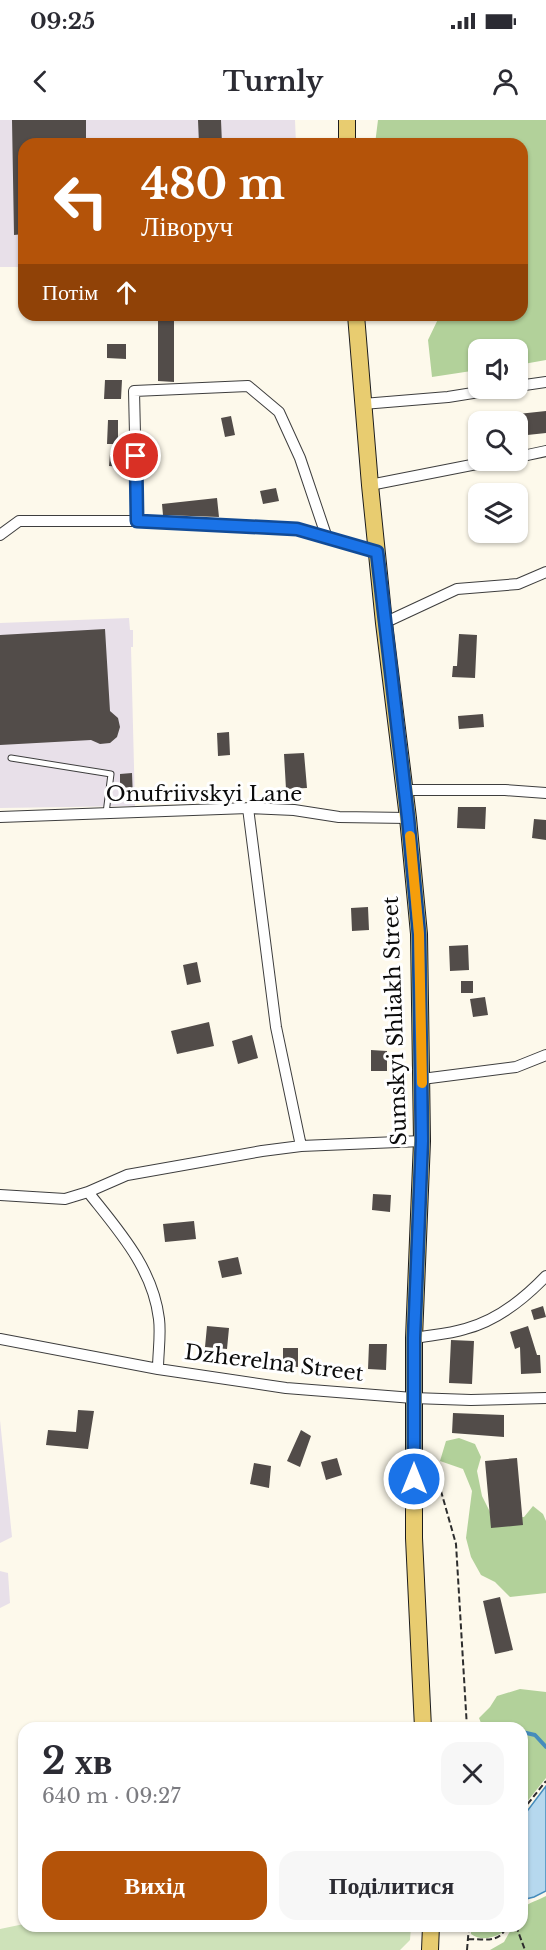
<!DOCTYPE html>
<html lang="uk">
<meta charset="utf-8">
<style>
:root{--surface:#fff;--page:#f7f7f7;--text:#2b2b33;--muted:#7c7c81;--accent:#b45309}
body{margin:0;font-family:"Libre Baskerville",serif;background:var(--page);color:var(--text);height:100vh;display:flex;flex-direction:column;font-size:22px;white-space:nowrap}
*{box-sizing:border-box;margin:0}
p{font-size:20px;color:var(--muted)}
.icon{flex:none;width:33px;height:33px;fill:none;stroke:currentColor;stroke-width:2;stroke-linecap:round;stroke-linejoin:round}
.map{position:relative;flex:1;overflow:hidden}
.drawer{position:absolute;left:18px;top:1602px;width:510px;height:210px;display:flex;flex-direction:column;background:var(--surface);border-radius:18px;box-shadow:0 2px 4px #0004}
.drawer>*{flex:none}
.guide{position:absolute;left:18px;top:18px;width:510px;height:183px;border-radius:18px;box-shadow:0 2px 4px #0004;background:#b45309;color:#fff;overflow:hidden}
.buttons{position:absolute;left:468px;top:219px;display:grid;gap:12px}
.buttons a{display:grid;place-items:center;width:60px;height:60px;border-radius:12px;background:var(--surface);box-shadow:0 2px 4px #0004;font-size:30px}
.pin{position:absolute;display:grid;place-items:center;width:51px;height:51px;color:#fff;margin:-26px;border:3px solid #fff;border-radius:50%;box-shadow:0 2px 6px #0007}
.me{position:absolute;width:66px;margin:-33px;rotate:0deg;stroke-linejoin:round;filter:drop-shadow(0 0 4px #0008)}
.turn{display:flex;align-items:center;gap:21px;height:126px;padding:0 24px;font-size:27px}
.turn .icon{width:78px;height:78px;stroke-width:2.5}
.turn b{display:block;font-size:42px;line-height:51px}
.then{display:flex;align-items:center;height:57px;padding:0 24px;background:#0003;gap:12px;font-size:22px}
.round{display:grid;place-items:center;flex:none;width:63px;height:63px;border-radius:18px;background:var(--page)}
.summary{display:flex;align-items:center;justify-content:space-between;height:102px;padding:0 24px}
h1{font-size:36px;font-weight:800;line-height:45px}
.button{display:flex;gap:12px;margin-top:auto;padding:12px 24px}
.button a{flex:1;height:69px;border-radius:18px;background:var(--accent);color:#fff;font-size:24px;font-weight:800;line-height:69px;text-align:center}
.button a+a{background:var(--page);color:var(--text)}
.status{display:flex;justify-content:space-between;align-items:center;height:42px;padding:0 30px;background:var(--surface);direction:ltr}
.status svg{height:16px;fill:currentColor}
header{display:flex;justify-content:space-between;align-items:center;height:78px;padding:0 24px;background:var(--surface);font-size:27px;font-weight:800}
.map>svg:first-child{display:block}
</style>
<div class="status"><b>09:25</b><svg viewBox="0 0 49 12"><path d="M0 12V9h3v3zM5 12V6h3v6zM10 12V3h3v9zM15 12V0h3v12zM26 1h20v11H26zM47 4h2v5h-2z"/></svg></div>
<header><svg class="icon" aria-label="back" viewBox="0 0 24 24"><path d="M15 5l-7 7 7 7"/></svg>Turnly<svg class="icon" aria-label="person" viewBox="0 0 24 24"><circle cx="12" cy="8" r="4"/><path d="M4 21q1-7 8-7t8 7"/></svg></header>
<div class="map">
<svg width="546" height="1830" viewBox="0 0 546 1830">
<rect width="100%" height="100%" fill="#fdf9eb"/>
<path fill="#e8e0e9" d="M0 0H295L296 24H24V147H0Z
M129 498 130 510H133V527H131L135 686 0 688V503Z
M0 1300 12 1417 0 1423Z
M0 1431V1451L8 1453 10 1483 0 1488Z"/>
<path fill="#cee2b9" d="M24 1804V1806H411L410 1820 400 1830H0V1809Z"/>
<path fill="#b2d19a" d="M378 0H546V240L518 245V230H478V250L432 257 428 220 440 195H522V24H375Z
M459 1318 475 1324 481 1337 477 1351 482 1376 493 1398 524 1397 533 1386 543 1394 546 1401V1473L510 1477 495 1462 481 1455 471 1437 466 1418 472 1371 463 1349 440 1341 446 1321Z
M520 1569 546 1572V1658L522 1688V1608H483L479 1598 490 1587 497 1576Z
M546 1776V1830H490L504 1822 513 1806H522C522 1782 526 1786 546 1776Z
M471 1806H508C501 1818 481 1822 471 1814Z"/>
<path fill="#b6d8ee" stroke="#458cbc" stroke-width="1.5" d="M546 1666V1771L534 1777 522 1780V1698Z"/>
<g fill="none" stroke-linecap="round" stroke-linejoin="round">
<path stroke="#458cbc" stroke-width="4" d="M522 1612 535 1615 546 1627"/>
</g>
<path fill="#524c49" d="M12 0H86V24H24V114L14 115Z
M198 0H221L222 24H199Z
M158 195H174V262L158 261Z
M107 224H126V239L107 238Z
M105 260H122L121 279H104Z
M546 291V313L518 316V294Z
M231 296 235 315 225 317 221 298Z
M108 300H118V324H107Z
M110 334 123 335 122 347 109 346Z
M276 368 279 381 263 384 260 371Z
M217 378 219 397 163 395 162 384Z
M105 509 110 591 118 598 120 607 117 617 110 623 100 624 91 620 0 625V515Z
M459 514 477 515 475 558 452 557 453 546H457Z
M483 594 484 607 459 609 458 596Z
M229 612 230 635 218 636 217 613Z
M304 633 307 668 286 669 284 634Z
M132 653 133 679H120V654Z
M458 687H486L485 709 457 708Z
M534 699 546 700V720L532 718Z
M368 787 369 810 352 811 351 788Z
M468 825 469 850 450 851 449 826Z
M197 842 201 862 187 865 183 845Z
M461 861H473V873H461Z
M485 877 488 895 473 897 470 879Z
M209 902 214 926 177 934 171 911Z
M252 915 258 938 238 944 232 921Z
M371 930 387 931V951H371Z
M373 1074 391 1075 390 1092 372 1090Z
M194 1101 196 1119 165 1122 163 1104Z
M238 1137 242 1154 222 1158 218 1141Z
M543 1186 546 1197 534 1200 531 1190Z
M207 1206 229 1208 227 1229 205 1227Z
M528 1206 537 1235H540L541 1253 521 1254 520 1227 515 1229 510 1212Z
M451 1220 474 1221 472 1264 449 1263Z
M369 1224H387L386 1250 368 1249Z
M283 1228H298V1247L283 1246Z
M78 1290 94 1291 88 1329 46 1325 48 1310 76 1312Z
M453 1293 504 1295V1317L452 1313Z
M301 1310 311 1316 300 1347 287 1341Z
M337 1338 342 1355 326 1360 321 1342Z
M517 1338 523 1405 491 1408 485 1341Z
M254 1343 271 1346 269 1368 250 1364Z
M500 1477 513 1530 495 1534 483 1481Z"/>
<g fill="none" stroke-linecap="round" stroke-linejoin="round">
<g stroke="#3e3e3e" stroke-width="7">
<path id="lane" d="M11 638 111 654 106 693"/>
</g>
<g stroke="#3e3e3e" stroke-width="12">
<path id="street" d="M518 266 546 262
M363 284 448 277 504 268
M518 337 546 331
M370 365 497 340
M0 415 19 401H137
M327 418 300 338 279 292 248 266 134 271 137 401 296 409 377 431
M384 503 457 469 518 464 546 452
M405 670H505L546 673
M248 688 276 907 301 1026
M0 697 248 688 294 690 339 697 408 698
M422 959 516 947 546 935
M88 1072C118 1110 153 1148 159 1199 161 1215 158 1233 158 1249
M0 1075 65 1079 88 1072 127 1055 262 1031 301 1026 422 1021
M414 1218C431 1215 449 1214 465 1209 496 1201 524 1179 546 1156
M0 1219 158 1249 286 1268 413 1278 471 1280 546 1278"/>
</g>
<g stroke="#1c1c1c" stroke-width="18">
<path id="primary" d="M347 0V24
M356 195 370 365 384 503 408 698 419 814 422 1021 414 1218V1418L423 1608
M430 1830 431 1806"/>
</g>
<path stroke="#2d2d2d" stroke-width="2" stroke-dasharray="6 3" stroke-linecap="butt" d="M429 1347 437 1357 456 1424 467 1608
M522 1691 546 1661
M516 1806 525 1830
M468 1819C485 1819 499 1824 507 1806
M467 1830 469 1806"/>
<use href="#lane" stroke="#fff" stroke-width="5"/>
<use href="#street" stroke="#fff" stroke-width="10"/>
<use href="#primary" stroke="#e8cc70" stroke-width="16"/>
</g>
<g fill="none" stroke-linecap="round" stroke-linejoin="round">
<g stroke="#114b97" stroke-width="15">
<path id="route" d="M136 336 137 401 297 409 377 432 408 698 419 814 422 1021 414 1218V1359"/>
</g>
<use href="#route" stroke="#1a73e8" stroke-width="10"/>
<path stroke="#f59e0b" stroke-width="10" d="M410 716 419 814 422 963"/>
</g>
<g text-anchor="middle" stroke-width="6" stroke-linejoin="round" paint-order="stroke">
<g font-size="21" fill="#0b0b0b" stroke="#fff">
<text x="204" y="681">Onufriivskyi Lane</text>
<text transform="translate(395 901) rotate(-92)" y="7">Sumskyi Shliakh Street</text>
<text transform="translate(274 1243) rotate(7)" y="7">Dzherelna Street</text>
</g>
</g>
</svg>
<div class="buttons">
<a><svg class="icon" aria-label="sound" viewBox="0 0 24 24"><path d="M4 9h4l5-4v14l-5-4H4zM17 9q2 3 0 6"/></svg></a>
<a><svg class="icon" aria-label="search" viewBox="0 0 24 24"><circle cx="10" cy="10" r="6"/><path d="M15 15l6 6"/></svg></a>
<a><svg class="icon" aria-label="layers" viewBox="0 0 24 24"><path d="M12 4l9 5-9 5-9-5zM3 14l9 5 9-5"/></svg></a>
</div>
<div class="pin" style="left:136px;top:336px;background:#d93025"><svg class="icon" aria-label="arrive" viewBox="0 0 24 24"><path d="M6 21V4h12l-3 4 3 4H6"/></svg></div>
<svg class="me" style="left:414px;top:1359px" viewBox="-20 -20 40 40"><circle r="17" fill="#1a73e8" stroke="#fff" stroke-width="3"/><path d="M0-11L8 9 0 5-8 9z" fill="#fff"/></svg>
<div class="guide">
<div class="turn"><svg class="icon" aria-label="left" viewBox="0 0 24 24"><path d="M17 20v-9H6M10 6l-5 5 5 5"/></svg><div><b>480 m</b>Ліворуч</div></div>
<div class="then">Потім<svg class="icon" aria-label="ahead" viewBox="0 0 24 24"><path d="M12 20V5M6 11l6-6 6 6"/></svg></div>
</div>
<section class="drawer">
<div class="summary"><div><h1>2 хв</h1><p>640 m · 09:27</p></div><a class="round"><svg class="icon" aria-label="close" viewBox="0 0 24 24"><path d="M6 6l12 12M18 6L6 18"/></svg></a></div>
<div class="button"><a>Вихід</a><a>Поділитися</a></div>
</section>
</div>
